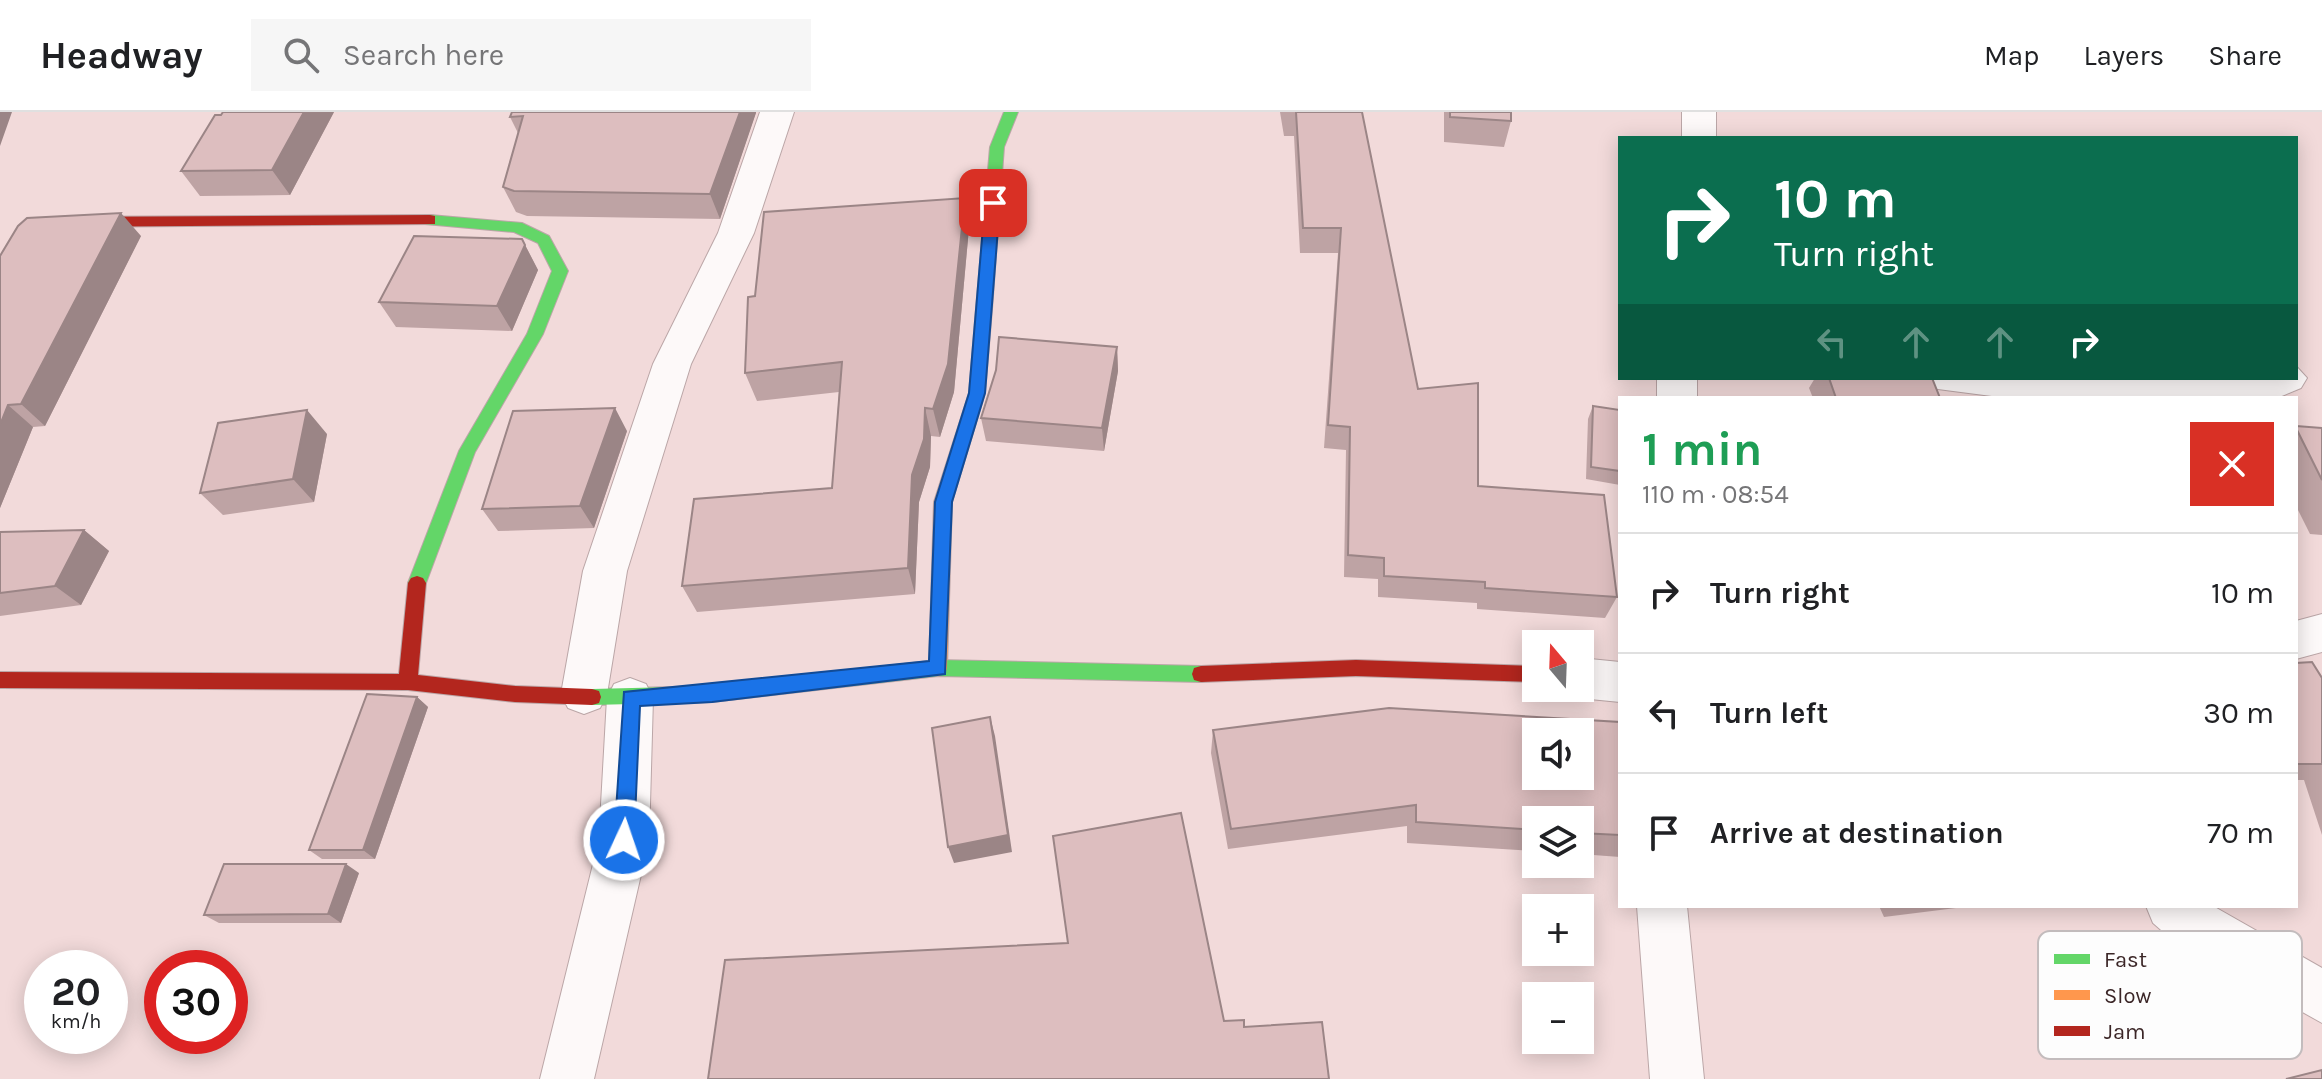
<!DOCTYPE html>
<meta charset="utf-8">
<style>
:root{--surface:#fff;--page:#f6f6f6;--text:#202124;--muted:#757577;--line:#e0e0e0}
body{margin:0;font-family:Karla,sans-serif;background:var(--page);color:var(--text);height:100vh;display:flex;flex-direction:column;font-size:30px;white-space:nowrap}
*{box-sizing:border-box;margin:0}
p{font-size:26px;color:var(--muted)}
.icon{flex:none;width:44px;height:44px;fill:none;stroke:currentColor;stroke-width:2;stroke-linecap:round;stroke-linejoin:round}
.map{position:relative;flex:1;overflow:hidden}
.drawer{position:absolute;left:1618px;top:284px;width:680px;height:512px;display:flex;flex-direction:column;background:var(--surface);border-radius:0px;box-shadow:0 4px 20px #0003}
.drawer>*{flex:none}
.top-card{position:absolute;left:1618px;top:24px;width:680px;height:244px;border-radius:0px;box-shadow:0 4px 20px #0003;background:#0b6e4f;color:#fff;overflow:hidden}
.needle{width:52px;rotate:341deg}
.controls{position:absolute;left:1522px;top:518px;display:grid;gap:16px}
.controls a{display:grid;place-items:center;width:72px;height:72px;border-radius:0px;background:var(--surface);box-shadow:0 4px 20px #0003;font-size:40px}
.speed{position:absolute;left:24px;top:838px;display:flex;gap:16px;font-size:40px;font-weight:700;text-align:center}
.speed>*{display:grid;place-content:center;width:104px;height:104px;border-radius:50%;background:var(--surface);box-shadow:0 4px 20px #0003;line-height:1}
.speed small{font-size:20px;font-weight:400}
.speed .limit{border:12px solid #d22;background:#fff;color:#111}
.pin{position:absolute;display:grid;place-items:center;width:68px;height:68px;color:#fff;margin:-34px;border-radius:16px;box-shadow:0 4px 12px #0006}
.me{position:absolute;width:88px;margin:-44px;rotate:3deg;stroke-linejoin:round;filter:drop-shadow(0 0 6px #0008)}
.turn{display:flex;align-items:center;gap:28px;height:168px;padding:0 24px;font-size:36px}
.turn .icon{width:104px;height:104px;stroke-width:2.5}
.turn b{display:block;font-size:56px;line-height:68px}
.lanes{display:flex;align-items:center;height:76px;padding:0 24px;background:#0003;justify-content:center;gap:40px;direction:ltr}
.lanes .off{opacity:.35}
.round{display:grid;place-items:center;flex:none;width:84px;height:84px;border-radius:0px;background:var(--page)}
.headline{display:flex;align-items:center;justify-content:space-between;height:136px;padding:0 24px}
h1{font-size:48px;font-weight:700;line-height:60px;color:#1e9e55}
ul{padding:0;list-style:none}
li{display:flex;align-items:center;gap:24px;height:120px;padding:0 24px;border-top:2px solid var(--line)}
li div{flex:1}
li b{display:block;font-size:30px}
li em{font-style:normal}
header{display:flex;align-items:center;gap:48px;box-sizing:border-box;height:112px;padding:0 40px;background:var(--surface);border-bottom:2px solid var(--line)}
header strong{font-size:38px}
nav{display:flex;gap:44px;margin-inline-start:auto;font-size:28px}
.search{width:560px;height:72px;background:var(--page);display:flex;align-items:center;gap:20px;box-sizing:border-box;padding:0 28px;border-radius:0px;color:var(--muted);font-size:30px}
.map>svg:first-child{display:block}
</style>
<header>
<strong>Headway</strong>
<div class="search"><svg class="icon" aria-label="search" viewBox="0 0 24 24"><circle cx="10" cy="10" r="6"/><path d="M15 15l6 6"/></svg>Search here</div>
<nav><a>Map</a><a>Layers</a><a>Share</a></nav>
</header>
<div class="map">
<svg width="2322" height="967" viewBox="0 0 2322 967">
<rect width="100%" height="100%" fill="#f2dada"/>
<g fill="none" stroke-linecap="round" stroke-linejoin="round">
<g stroke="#bba6a7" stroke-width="2">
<path id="street" d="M760 0H794L754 121 691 252 627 459 607 582 600 596 584 602 568 596 561 582 583 459 653 252 718 121Z
M1682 0H1716V26H1682Z
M2296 254 2307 266 2301 276 2277 286H2007L1930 276 1924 266H2296Z
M1657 266H1697V286H1657Z
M2322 502V540L2296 547V509Z
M1580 546 1620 550V590L1580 586 1564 580 1562 576H1580Z
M630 566 646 572 653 586 649 728 594 967H540L599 728 607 586 614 572Z
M1637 794H1687L1704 967H1650Z
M2146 794H2213L2322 856V911L2169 825 2153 811Z"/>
</g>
<g stroke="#bba6a7" stroke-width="2">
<path id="fast" d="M1004 0H1018L1004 35 992 197 984 203 976 197 990 35Z
M430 103 522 111 549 124 568 159 543 222 475 340 426 471 423 476H411L408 471 459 339 527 222 552 159 538 131 514 120 425 112V104Z
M938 548 1201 554 1208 556 1210 562 1208 568 1201 570 938 564 712 590 592 593 585 591 583 585 585 579 592 577 712 574Z"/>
</g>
<g stroke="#bba6a7" stroke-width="2">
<path id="slow" d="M984 191 992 197 985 281 952 390 947 556 945 562 938 564 931 562 929 556 934 390 969 281 976 197Z"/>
</g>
<g stroke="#bba6a7" stroke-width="2">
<path id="jam" d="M430 103 435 104V112L53 115 32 123 5 162 0 163C0 129 22 114 52 105Z
M417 464 423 466 426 471 418 563 515 574 592 577 599 579 601 585 599 591 592 593 515 590 408 578 0 576V560L399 562 408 471 411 466Z
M1356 548 1536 554V570L1356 564 1201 570 1194 568 1192 562 1194 556 1201 554Z"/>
</g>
<use href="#street" fill="#fdf9f9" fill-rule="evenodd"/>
<use href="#fast" fill="#63d668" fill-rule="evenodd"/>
<use href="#slow" fill="#ff974d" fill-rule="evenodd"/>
<use href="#jam" fill="#b3261e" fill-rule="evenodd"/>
</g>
<path fill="#bea3a4" d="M334 0 290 83 200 84 181 59Z
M512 0H756L720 107 527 104 516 100 503 75 518 21 510 5Z
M1280 0H1362L1418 277 1478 374 1617 485 1605 506 1477 497V491L1378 485V467L1344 465 1346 338 1324 336 1338 141H1300L1294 24H1284Z
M1444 0H1511V9L1504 35 1444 30Z
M965 86 969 116 954 280 940 325 931 324 930 355 919 390 915 482 697 500 682 474 832 376 839 280 757 289 745 261 755 184Z
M141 124 45 314 33 315 0 396V144Z
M522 127 538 158 512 219 396 215 379 190Z
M1117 235 1118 259 1104 339 986 329 981 306 996 258Z
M1815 266H1932L1940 286H1813L1809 276Z
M1593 294 1620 298V373L1586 367 1588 307Z
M2296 314 2322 316V423L2310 422 2296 394Z
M627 319 594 416 498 419 482 397Z
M327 322 314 390 223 403 200 381Z
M84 418 109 439 81 493 0 504V420Z
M2296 551 2322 566V723L2304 668H2296Z
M417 585 428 595 375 747H322L309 738Z
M1620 610V745L1580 742V708H1536V739L1407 731V714L1228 737 1211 641 1213 618Z
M359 761 341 811H219L204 803Z
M1879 794H1972L1884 805Z"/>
<path fill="#9b8586" d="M0 0H12L0 34Z
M304 0H334L290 83 272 58Z
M740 0H756V1L720 107 710 82Z
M965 86 969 116 954 280 940 325 933 297Z
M121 101 141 124 45 314 21 292Z
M525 133 538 158 512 219 497 194Z
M1117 235 1118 259 1104 339 1102 316Z
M8 293 33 315 0 396V313Z
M615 296 627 319 594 416 580 394Z
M925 296 931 324 930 355 919 390 915 482 908 456 912 363Z
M307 298 327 322 314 390 293 367Z
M84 418 109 439 81 493 55 474Z
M417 585 428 595 375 747 363 738Z
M990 605 995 624 1012 740 954 751 948 735Z
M346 752 359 761 341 811 328 802Z"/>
<path fill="#ddbebf" stroke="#9b8586" stroke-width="2" fill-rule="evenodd" d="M223 0H304L272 58 181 59 215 3H221Z
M512 0H740L710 82 514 79 503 75 523 4 510 5Z
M1296 0H1362L1418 277 1478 271V374L1604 383 1617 485 1485 476V470L1384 464V446L1348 443 1350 315 1328 313 1341 116H1303Z
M1450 0H1511V9L1450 5Z
M965 86 948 252 933 297 925 296 924 327 912 363 908 456 682 474 694 387 832 376 842 250 745 261 748 185 755 184 764 100Z
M121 101 21 292 8 293 0 313V144L18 114 27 106Z
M414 124 522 127 525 133 497 194 379 190Z
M999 225 1117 235 1102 316 981 306 996 258Z
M1829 266H1932L1940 286H1836Z
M1593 294 1620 298V359L1591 355Z
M615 296 580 394 482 397 513 299Z
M307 298 293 367 200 381 218 311Z
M2296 314 2322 316V368L2296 316Z
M84 418 55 474 0 481V420Z
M2312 550 2322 566V652H2296V551Z
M367 582 417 585 363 738H309Z
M1389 596 1620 610V723L1580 721V708H1536V718L1416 710V693L1231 717 1213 618ZM1536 620H1580V664H1536Z
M990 605 1008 723 948 735 932 616Z
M1181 701 1224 909 1244 908V915L1322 910 1329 967H708L725 848 1068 831 1053 724Z
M224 752H346L328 802 204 803Z
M2322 958V967H2286Z"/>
<path fill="#1a73e8" stroke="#114b97" stroke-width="2" d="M993 86 1000 91 985 281 952 390 945 562 712 590 640 594 634 728 631 735 624 738 617 735 614 728 624 580 929 549 935 390 969 281 985 91Z"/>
<rect x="2038" y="819" width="264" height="128" rx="12" fill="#fdfdfd" stroke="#c3bcbd" stroke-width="2"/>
<rect x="2054" y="842" width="36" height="10" fill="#63d668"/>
<rect x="2054" y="878" width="36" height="10" fill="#ff974d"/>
<rect x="2054" y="914" width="36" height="10" fill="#b3261e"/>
<g font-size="22" fill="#3b2627">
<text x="2104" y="855">Fast</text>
<text x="2104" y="891">Slow</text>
<text x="2104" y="927">Jam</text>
</g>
</svg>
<div class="controls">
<a><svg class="needle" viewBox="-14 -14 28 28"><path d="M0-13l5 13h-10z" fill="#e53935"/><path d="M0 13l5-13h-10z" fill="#757577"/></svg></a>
<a><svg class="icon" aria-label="sound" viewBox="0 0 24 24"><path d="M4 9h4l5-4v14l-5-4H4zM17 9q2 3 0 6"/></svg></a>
<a><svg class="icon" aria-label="layers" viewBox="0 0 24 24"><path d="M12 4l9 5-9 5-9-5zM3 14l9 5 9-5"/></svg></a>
<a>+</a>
<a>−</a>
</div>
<div class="speed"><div>20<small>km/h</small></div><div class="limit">30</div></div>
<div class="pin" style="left:993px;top:91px;background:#d93025"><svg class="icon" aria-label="arrive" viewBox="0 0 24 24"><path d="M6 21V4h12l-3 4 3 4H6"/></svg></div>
<svg class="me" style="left:624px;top:728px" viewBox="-20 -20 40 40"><circle r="17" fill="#1a73e8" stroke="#fff" stroke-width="3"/><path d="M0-11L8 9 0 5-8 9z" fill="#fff"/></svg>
<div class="top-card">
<div class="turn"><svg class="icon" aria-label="right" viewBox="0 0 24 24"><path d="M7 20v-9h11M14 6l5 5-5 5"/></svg><div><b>10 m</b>Turn right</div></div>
<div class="lanes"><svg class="icon off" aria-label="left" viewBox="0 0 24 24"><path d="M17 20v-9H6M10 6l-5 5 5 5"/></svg><svg class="icon off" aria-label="ahead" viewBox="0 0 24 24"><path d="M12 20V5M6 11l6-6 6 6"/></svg><svg class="icon off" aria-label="ahead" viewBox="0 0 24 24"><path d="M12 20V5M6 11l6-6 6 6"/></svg><svg class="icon" aria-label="right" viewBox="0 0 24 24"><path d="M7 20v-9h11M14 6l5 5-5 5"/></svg></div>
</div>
<section class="drawer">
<div class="headline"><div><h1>1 min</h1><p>110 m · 08:54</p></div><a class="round" style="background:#d93025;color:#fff"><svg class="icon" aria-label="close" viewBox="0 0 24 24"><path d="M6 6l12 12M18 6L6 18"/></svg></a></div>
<ul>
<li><svg class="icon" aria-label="right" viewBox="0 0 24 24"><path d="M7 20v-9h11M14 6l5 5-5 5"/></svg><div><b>Turn right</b></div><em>10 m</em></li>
<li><svg class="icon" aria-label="left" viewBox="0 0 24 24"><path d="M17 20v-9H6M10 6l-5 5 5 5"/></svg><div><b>Turn left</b></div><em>30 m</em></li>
<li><svg class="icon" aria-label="arrive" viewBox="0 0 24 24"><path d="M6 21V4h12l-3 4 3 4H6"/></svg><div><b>Arrive at destination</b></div><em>70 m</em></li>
</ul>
</section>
</div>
